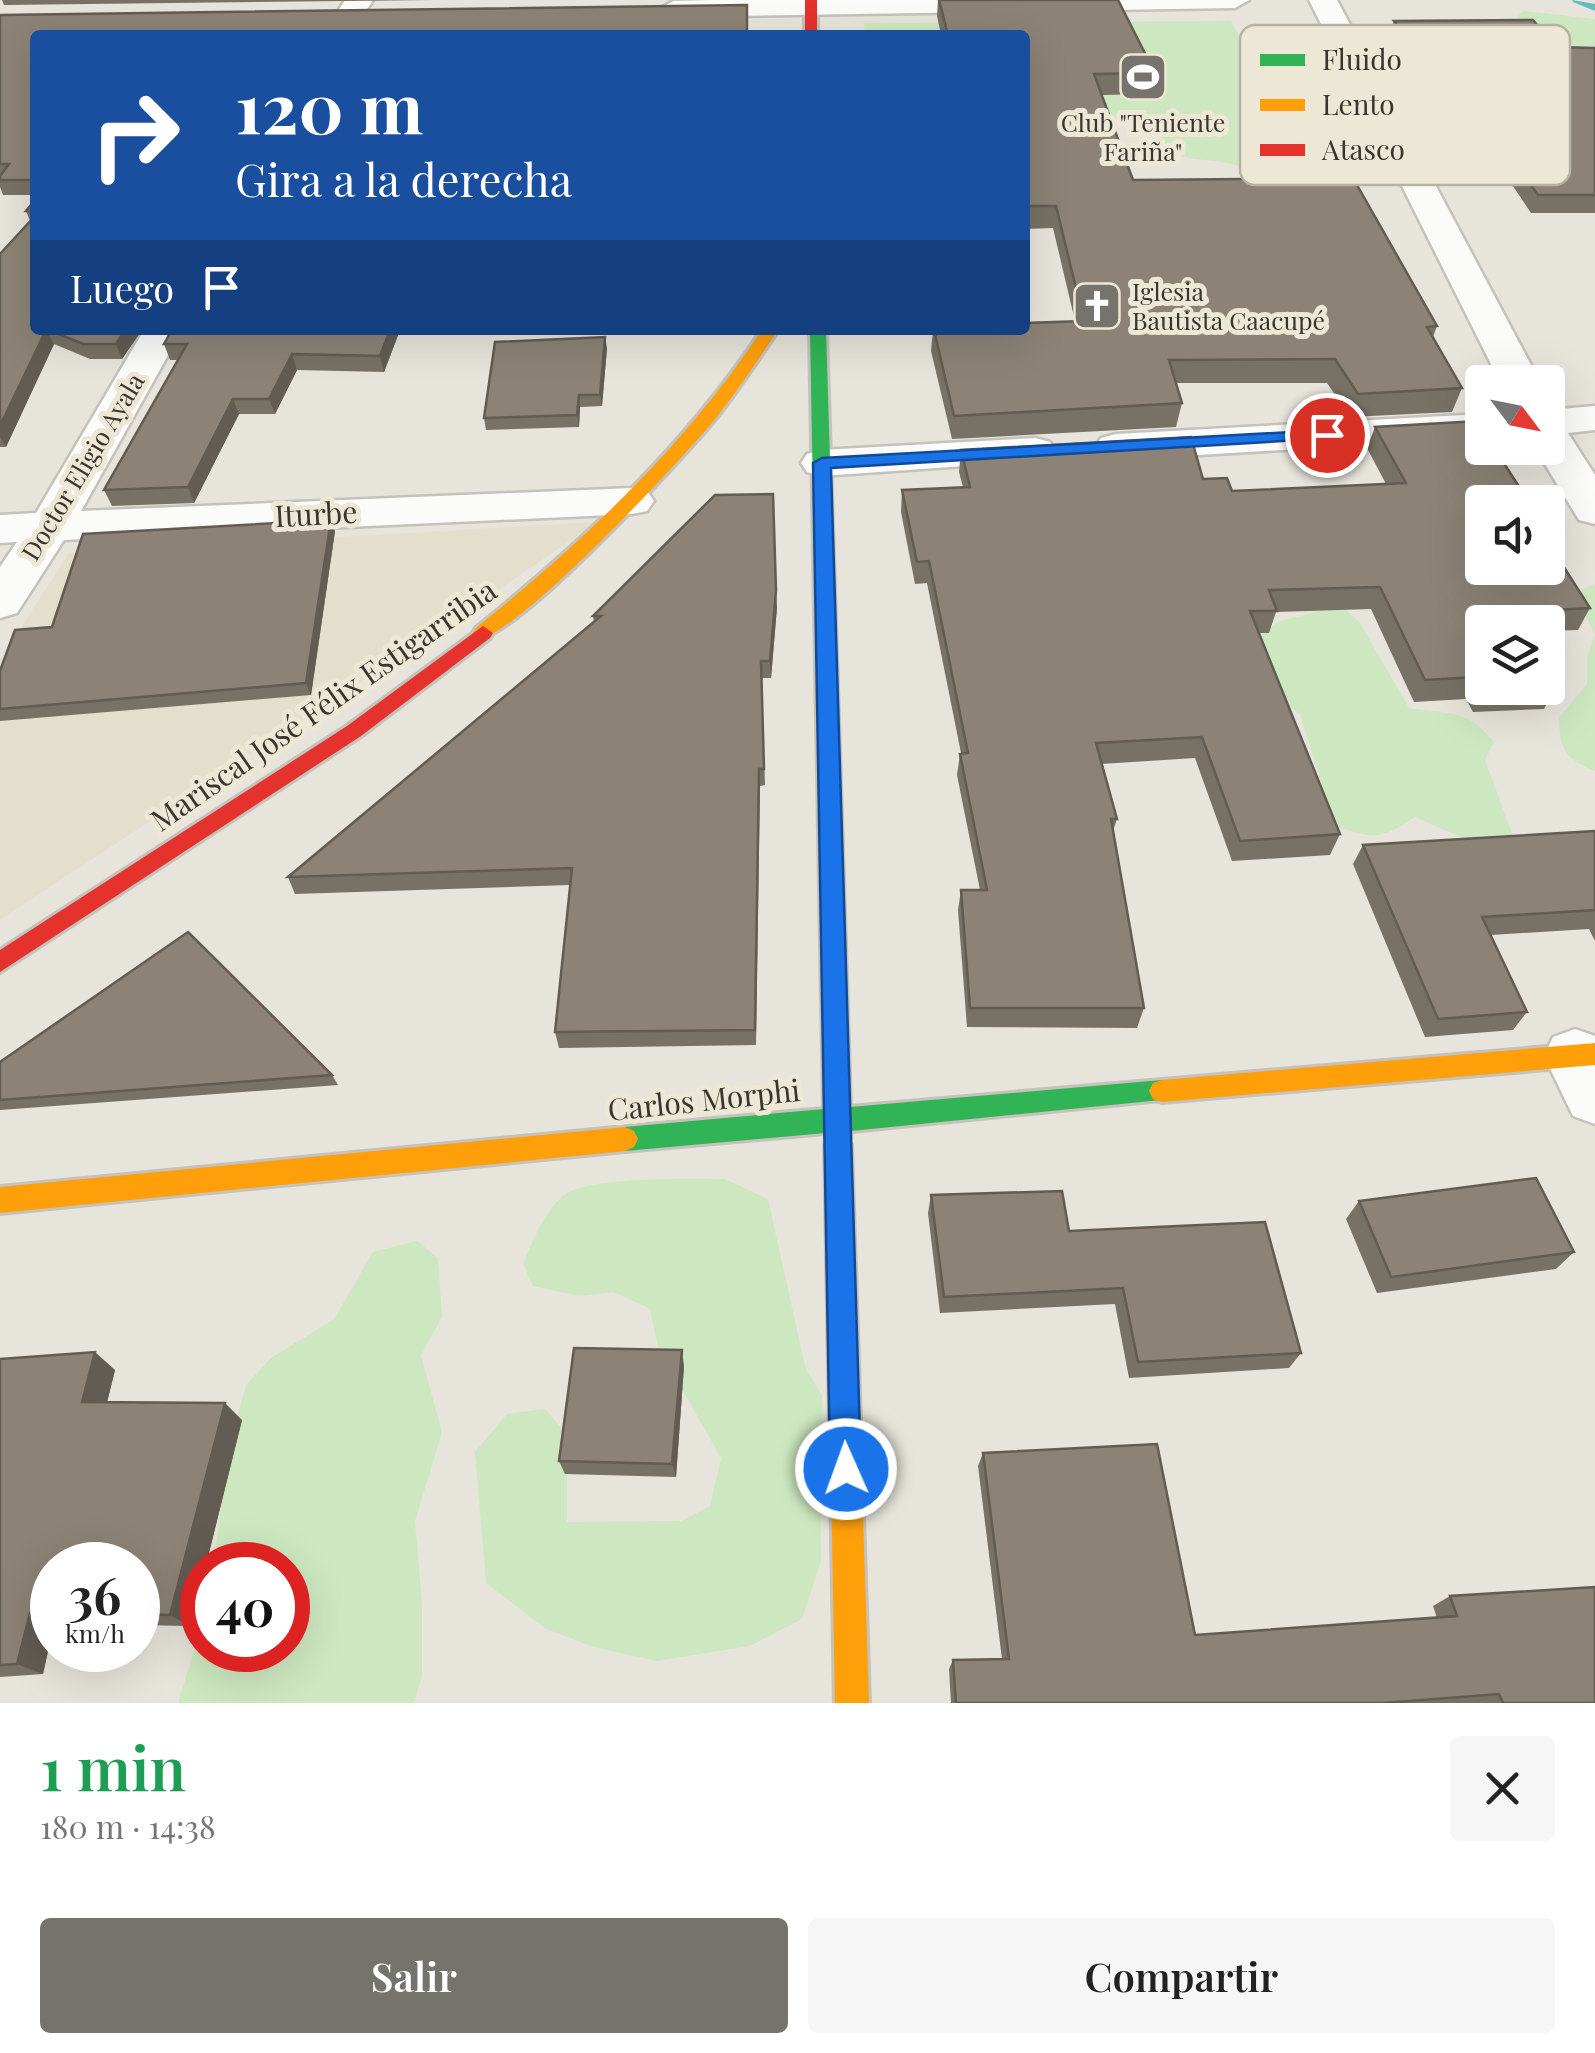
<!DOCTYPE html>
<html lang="es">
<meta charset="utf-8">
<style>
:root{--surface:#fff;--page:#f6f6f6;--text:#222;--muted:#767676;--accent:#75736b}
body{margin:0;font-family:"Playfair Display",serif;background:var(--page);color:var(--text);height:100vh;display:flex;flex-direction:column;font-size:38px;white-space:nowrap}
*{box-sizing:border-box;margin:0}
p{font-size:32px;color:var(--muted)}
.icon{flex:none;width:55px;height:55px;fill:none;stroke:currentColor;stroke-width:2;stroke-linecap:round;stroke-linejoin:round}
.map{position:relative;height:1703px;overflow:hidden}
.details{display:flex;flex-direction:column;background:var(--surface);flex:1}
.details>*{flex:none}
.hud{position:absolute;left:30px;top:30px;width:1000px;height:305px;border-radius:10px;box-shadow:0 10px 40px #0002;background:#1a4fa0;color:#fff;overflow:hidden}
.needle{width:65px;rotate:122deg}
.controls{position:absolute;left:1465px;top:365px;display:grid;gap:20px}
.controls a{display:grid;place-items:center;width:100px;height:100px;border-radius:10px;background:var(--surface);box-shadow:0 10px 40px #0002;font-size:50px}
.speed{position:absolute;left:30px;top:1542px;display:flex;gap:20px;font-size:50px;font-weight:700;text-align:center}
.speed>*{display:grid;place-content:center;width:130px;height:130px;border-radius:50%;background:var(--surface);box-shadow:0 10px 40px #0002;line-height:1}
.speed small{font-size:25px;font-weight:400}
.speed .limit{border:15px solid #d22;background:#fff;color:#111}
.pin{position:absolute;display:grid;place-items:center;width:85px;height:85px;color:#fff;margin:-42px;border:5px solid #fff;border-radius:50%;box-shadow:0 2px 10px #0007}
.me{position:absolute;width:110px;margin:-55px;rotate:358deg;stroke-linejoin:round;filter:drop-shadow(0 0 8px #0008)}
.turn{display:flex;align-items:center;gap:35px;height:210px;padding:0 40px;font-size:45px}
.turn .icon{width:130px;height:130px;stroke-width:2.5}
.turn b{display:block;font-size:70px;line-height:85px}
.then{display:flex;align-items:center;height:95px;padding:0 40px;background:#0003;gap:20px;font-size:38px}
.round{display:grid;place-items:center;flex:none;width:105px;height:105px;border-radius:10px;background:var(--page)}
.headline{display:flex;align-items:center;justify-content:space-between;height:170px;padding:0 40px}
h1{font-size:60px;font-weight:600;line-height:75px;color:#1e9e55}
.button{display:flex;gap:20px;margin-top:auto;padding:20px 40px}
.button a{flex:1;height:115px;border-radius:10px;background:var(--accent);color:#fff;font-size:40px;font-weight:600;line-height:115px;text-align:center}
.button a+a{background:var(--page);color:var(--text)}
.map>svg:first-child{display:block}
</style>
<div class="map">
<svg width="1595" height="1703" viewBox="0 0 1595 1703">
<rect width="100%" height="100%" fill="#e7e4db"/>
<path fill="#e4dfcd" d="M597 522 434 634 0 920V660L69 553Z"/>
<path fill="#cde8c0" d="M1523 11 1595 19V62L1477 40 1527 29 1517 17Z
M1231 21 1282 119 1267 120 1275 135 1273 145C1283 161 1305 160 1317 174 1289 192 1262 173 1235 165 1210 157 1171 164 1156 139L1172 133 1169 120 1025 121V35H865L864 23Z
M1595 584V771C1565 758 1560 751 1559 718L1587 684V656L1595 635 1575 592Z
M1325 608 1346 610 1360 623 1409 708C1449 714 1466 708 1494 742L1485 760 1513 836 1467 840 1415 817C1381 840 1373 839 1335 826L1300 714 1214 645 1261 636C1278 614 1301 620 1325 608Z
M725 1179 768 1199 806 1370 822 1395 821 1561 802 1619 750 1646 656 1661 594 1647 546 1629 486 1583 475 1452 507 1414 545 1409 567 1435V1522L681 1521 710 1506 721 1458 658 1347 650 1309 614 1292 580 1296 533 1286 523 1264C533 1240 543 1214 563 1196 586 1176 691 1179 725 1179Z
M417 1241 438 1258 442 1317 421 1355 442 1432 415 1521 422 1602V1676L414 1703H178L202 1624V1650H288V1565H220L215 1552 230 1443 246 1385 271 1358 334 1319 373 1252Z"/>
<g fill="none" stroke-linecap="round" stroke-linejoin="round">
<path fill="#66bbbe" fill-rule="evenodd" d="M1572 0 1595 4V11L1573 2Z"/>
<g stroke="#c4c2bb" stroke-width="5">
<path id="street" d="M345 0H373L351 35H323Z
M1249 0 1235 8 673 17 659 9 673 1 714 0Z
M1309 0H1337L1540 382H1500Z
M144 330H182L81 511 632 488 647 491 654 501 647 511 632 514 64 540 17 613 0 618V567L17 542 0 543V515L36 513Z
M1595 406V430L1568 433 1595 475V524L1579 520 1535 448H1548V410Z
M1482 414V438L1116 460 1101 456 1095 447 1101 438 1116 434Z
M1035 438 1050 442 1056 451 1050 460 822 476 807 472 801 463 807 454 822 450Z
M1575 1029 1595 1036V1124L1573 1116 1544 1056 1553 1037Z"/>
</g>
<g stroke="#c4c2bb" stroke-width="6">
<path id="fast" d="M810 330H826L850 1107 1162 1080 1171 1083 1175 1091 1171 1099 851 1131 847 1153 838 1157 829 1153 825 1133 625 1151 616 1147 612 1139 616 1131 625 1127 824 1109Z"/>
</g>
<g stroke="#c4c2bb" stroke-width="6">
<path id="slow" d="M762 330H778C758 360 738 390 716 418 689 452 509 646 476 638L473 633 476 628C585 540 684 447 762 330Z
M1595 1043V1065L1162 1102 1153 1099 1149 1091 1153 1083 1162 1080Z
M625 1127 634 1131 638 1139 634 1147 625 1151 0 1213V1187Z
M838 1133 847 1137 851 1145 869 1703H835L825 1145 829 1137Z"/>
</g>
<g stroke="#c4c2bb" stroke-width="6">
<path id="jam" d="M805 0H817V35H805Z
M483 626 493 633 490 638 361 736 0 972V950L347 726Z"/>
</g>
<use href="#street" fill="#fbfbfa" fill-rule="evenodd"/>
<use href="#fast" fill="#30b455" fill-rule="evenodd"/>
<use href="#slow" fill="#ff9f0a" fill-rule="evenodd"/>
<use href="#jam" fill="#e5322d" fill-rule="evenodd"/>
</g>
<path fill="#787165" d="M2 0H435L4 5Z
M938 0H1118L1155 73 1151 94 1102 95 1133 180 1437 326 1433 337 1462 388 1452 412 1350 417 1327 383H1176L1182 403 1176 427 952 439 931 351 933 330H1025L1075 321 1053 228 1025 229V35H941L937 16Z
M0 15 35 35V195H3L0 187Z
M1394 21 1556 47 1595 48V213H1531L1451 94H1431L1389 37Z
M35 200V330H142L122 359H90L54 344 6 447H0V254L30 221 26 211Z
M172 330H400L384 372 297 370 275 414H239L194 503 112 506 104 490 179 360H170L164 344Z
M586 330H683L681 335Z
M607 348 602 406 580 407 579 427 486 430 484 418Z
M1375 427 1482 502 1590 608 1578 630 1548 631V622H1482L1556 687 1544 709 1473 712 1466 699 1414 702 1371 609 1276 612 1269 633H1259L1340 834 1330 855 1232 861 1195 758 1101 764 1117 819 1113 831 1144 1008 1137 1028 967 1027 958 910 961 890H980L957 775 960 754 961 753 927 583 915 584 901 512 902 490 963 487 959 472 961 450 1203 479 1232 491 1386 484 1367 448Z
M335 531 311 695 0 721V671L52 627Z
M777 607 771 678H762L765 785 760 786 756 1045 559 1048 555 1032 570 885 295 894 288 877 594 622 593 616Z
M1595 831V941L1589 929 1491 935 1527 1012 1513 1030 1425 1037 1353 864 1363 845Z
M0 1062 332 1075 338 1085 0 1110Z
M931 1195 1069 1231 1301 1353 1289 1368 1129 1378 1115 1304 940 1313 928 1213Z
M1359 1201 1574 1252 1556 1269 1377 1293 1346 1219Z
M0 1359 115 1370 107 1402 242 1420 206 1565H202L190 1626 138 1625V1565H52V1633L43 1674 0 1677Z
M684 1366 676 1477 565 1474 559 1461Z
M983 1453 1195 1635 1437 1618 1433 1606 1450 1596 1595 1703H951L949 1669 953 1660 1002 1659 978 1466Z"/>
<path fill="#625c53" d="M46 330 54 344 6 447 0 437V426Z
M125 330H142L122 359 116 344Z
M390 330H400L384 372 380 356Z
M605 337 607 348 602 406 600 395Z
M292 354 297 370 275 414 269 399Z
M579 395 580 407 579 427 577 415Z
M233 399 239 414 194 503 188 487Z
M331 520 335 531 311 695 306 683Z
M776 590 777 607 771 678 770 661Z
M682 1350 684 1366 676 1477 672 1464Z
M95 1352 115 1370 103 1419 82 1402Z
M225 1403 242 1420 206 1565H202V1577L190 1626 170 1615Z
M30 1613 52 1624V1633L43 1674 17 1664Z"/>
<path fill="#8c8376" stroke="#625c53" stroke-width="2.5" d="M939 0H1118L1155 73 1094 74 1133 180 1353 178 1437 326 1427 327 1462 388 1358 394 1335 359 1169 360 1182 403 954 416 934 330H1025V323L1084 321 1056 206H1025V35H948Z
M747 5V35H35V180H0V176L9 164H0V15Z
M1533 20 1556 47 1595 48V195H1538L1456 77H1437L1394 21Z
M35 200V211H26Z
M35 216V330H46L0 426V254Z
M49 330H125L116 344H83Z
M172 330H390L380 356 292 354 269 399H233L188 487 104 490 187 344H164Z
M605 337 600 395H579L577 415 484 418 495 342Z
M1478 421 1482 428V448H1494L1529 502H1482V568H1548V542L1590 608 1512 612 1518 622H1482V687L1477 677 1425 680 1380 587 1269 590 1277 611H1250L1340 834 1240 841 1202 737 1096 743 1117 819H1111L1144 1008H970L961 890H987L960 754 968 753 929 561 917 562 902 490 970 487 961 450 1191 437 1203 479 1227 478 1232 491 1406 483 1375 427Z
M773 494 776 590 770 661H761L764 769H759L755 1030 555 1032 572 868 288 877 601 616H593L715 495Z
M331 520 306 683 0 709V671L15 630 52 627 83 534Z
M1548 672 1556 687 1485 691 1483 688H1548Z
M1595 831V910L1482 917 1527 1012 1438 1019 1363 845Z
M188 932 332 1075 0 1100V1062Z
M1536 1178 1574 1252 1391 1277 1359 1201Z
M1062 1191 1069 1231 1265 1222 1301 1353 1138 1362 1123 1288 944 1297 931 1195Z
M574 1348 682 1350 672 1464 559 1461Z
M95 1352 82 1402 225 1403 170 1615 138 1614V1565H52V1613H30L17 1664 0 1665V1359Z
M1157 1444 1195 1635 1457 1616 1450 1596 1595 1587V1703H1503L1499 1694 1383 1703H956L953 1660 1009 1659 983 1453Z"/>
<path fill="#1a73e8" stroke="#114b97" stroke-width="2.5" d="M1327 430 1336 435 1333 438 831 468 861 1469 857 1480 846 1484 835 1480 830 1469 813 463 822 458Z"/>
<defs>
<g id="stadium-square" transform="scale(2.5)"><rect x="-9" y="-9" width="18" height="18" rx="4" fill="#75736b" stroke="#ede7d5"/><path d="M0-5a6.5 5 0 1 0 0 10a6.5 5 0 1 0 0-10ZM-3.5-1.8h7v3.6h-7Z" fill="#fff"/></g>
<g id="church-square" transform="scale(2.5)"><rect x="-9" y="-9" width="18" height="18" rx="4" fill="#75736b" stroke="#ede7d5"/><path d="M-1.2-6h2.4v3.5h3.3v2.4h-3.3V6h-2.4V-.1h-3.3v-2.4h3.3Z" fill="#fff"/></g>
</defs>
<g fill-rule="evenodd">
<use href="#stadium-square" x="1143" y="77"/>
<use href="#church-square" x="1097" y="306"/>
</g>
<g text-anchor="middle" stroke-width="10" stroke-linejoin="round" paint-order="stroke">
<g font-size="25" fill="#38362f" stroke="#ede7d5">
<text x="1143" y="132">Club "Teniente<tspan x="1143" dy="29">Fariña"</tspan></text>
<text x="1132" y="301" text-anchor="start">Iglesia<tspan x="1132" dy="29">Bautista Caacupé</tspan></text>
</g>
<g font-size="25" fill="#38362f" stroke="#ede7d5">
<text transform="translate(83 467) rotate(-59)" y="9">Doctor Eligio Ayala</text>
</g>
<g font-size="30" fill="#38362f" stroke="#ede7d5">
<text transform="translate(316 515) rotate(-3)" y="10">Iturbe</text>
<text transform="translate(324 706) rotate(-35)" y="10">Mariscal José Félix Estigarribia</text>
<text transform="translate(704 1101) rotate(-6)" y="10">Carlos Morphi</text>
</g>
</g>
<rect x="1240" y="25" width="330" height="160" rx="15" fill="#ede7d5" stroke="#b7b2a3" stroke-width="2.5"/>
<rect x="1260" y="54" width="45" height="12" fill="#30b455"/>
<rect x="1260" y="99" width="45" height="12" fill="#ff9f0a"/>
<rect x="1260" y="144" width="45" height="12" fill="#e5322d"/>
<g font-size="28" fill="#38362f">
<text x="1322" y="70">Fluido</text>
<text x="1322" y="115">Lento</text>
<text x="1322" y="160">Atasco</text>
</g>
</svg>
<div class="controls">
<a><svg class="needle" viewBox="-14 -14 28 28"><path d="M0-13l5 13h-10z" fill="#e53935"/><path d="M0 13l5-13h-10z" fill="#767676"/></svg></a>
<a><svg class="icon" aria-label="sound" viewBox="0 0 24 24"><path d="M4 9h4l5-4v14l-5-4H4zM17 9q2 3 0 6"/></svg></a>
<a><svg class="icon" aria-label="layers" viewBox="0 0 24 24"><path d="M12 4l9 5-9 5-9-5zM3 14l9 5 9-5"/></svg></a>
</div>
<div class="speed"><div>36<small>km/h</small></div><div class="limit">40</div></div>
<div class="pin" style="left:1327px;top:435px;background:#d93025"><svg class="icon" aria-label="arrive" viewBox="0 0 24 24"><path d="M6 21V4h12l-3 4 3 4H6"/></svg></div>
<svg class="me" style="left:846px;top:1469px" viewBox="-20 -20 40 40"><circle r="17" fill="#1a73e8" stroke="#fff" stroke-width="3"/><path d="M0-11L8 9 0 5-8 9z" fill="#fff"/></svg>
<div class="hud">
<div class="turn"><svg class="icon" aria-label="right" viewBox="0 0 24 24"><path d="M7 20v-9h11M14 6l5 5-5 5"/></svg><div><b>120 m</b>Gira a la derecha</div></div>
<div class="then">Luego<svg class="icon" aria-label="arrive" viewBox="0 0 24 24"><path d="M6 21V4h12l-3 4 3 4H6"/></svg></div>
</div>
</div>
<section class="details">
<div class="headline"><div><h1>1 min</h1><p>180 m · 14:38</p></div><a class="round"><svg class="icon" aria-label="close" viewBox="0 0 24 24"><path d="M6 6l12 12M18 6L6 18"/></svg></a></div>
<div class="button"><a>Salir</a><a>Compartir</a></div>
</section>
